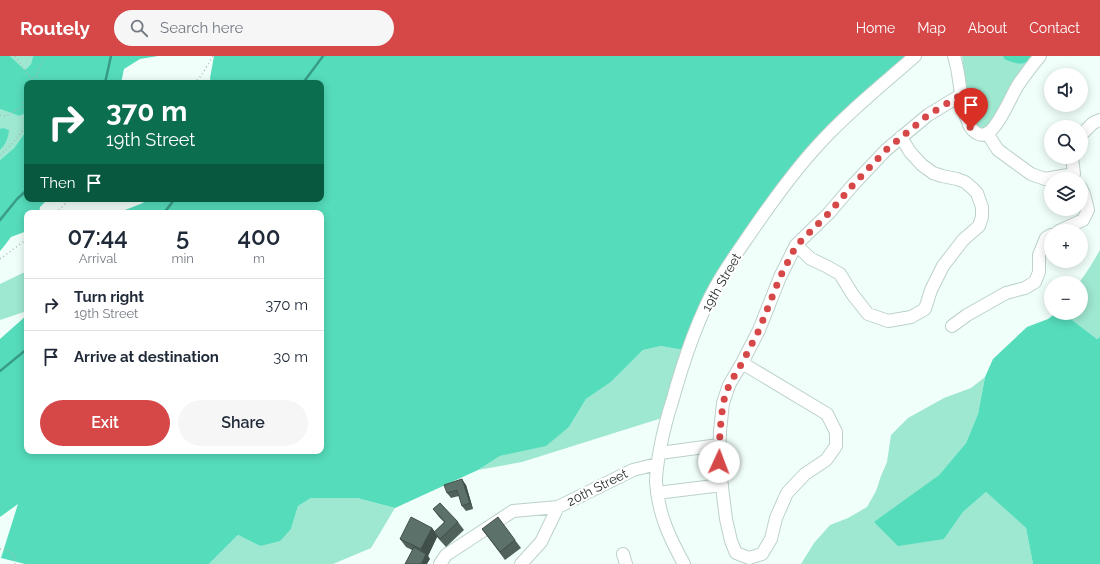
<!DOCTYPE html>
<meta charset="utf-8">
<style>
:root{--surface:#fff;--page:#f6f6f7;--text:#1f2937;--muted:#747a83;--line:#e0e1e3;--accent:#d64748}
body{margin:0;font-family:Raleway,sans-serif;background:var(--page);color:var(--text);height:100vh;display:flex;flex-direction:column;font-size:15px;white-space:nowrap}
*{box-sizing:border-box;margin:0}
p{font-size:13px;color:var(--muted)}
.icon{flex:none;width:22px;height:22px;fill:none;stroke:currentColor;stroke-width:2;stroke-linecap:round;stroke-linejoin:round}
.map{position:relative;flex:1;overflow:hidden}
.details{position:absolute;left:24px;top:154px;width:300px;height:244px;display:flex;flex-direction:column;background:var(--surface);border-radius:8px;box-shadow:0 2px 10px #0003}
.details>*{flex:none}
.hud{position:absolute;left:24px;top:24px;width:300px;height:122px;border-radius:8px;box-shadow:0 2px 10px #0003;background:#0b6e4f;color:#fff;overflow:hidden}
.buttons{position:absolute;left:1044px;top:12px;display:grid;gap:8px}
.buttons a{display:grid;place-items:center;width:44px;height:44px;border-radius:50%;background:var(--surface);box-shadow:0 2px 10px #0003;font-size:20px}
.pin{position:absolute;display:grid;place-items:center;width:34px;height:34px;color:#fff;margin:-41px -17px;border-radius:50% 50% 50% 0;rotate:-45deg;box-shadow:0 0 4px #0007}
.pin .icon{rotate:45deg}
.me{position:absolute;width:44px;margin:-22px;rotate:2deg;stroke-linejoin:round;filter:drop-shadow(0 0 3px #0008)}
.turn{display:flex;align-items:center;gap:14px;height:84px;padding:0 16px;font-size:18px}
.turn .icon{width:52px;height:52px;stroke-width:2.5}
.turn b{display:block;font-size:28px;line-height:34px}
.then{display:flex;align-items:center;height:38px;padding:0 16px;background:#0003;gap:8px;font-size:15px}
.eta{display:flex;justify-content:space-evenly;align-items:center;height:68px;text-align:center}
.eta b{font-size:24px;font-weight:600;line-height:28px}
.primary-button{display:flex;gap:8px;margin-top:auto;padding:8px 16px}
.primary-button a{flex:1;height:46px;border-radius:24px;background:var(--accent);color:#fff;font-size:16px;font-weight:600;line-height:46px;text-align:center}
.primary-button a+a{background:var(--page);color:var(--text)}
ul{padding:0;list-style:none}
li{display:flex;align-items:center;gap:12px;height:52px;padding:0 16px;border-top:1px solid var(--line)}
li div{flex:1}
li b{display:block;font-size:15px}
li em{font-style:normal}
header{display:flex;align-items:center;gap:24px;box-sizing:border-box;height:56px;padding:0 20px;background:var(--accent);color:#fff}
header strong{font-size:19px}
nav{display:flex;gap:22px;margin-inline-start:auto;font-size:14px}
.search{width:280px;height:36px;background:var(--page);display:flex;align-items:center;gap:10px;box-sizing:border-box;padding:0 14px;border-radius:22px;color:var(--muted);font-size:15px}
.map>svg:first-child{display:block}
</style>
<header>
<strong>Routely</strong>
<div class="search"><svg class="icon" aria-label="search" viewBox="0 0 24 24"><circle cx="10" cy="10" r="6"/><path d="M15 15l6 6"/></svg>Search here</div>
<nav><a>Home</a><a>Map</a><a>About</a><a>Contact</a></nav>
</header>
<div class="map">
<svg width="1100" height="508" viewBox="0 0 1100 508">
<rect width="100%" height="100%" fill="#f1fffa"/>
<path fill="#9ee7d1" d="M10 0H33L31 8 25 14Z
M962 0H1003L1004 3 1030 5 995 63 984 73H979L974 69 970 59Z
M0 53 19 60 27 57V74L14 92 0 104Z
M1100 194V281L1097 283 1063 257H1081V227H1079L1090 211Z
M27 215V255L0 264V228Z
M661 290 683 294 662 362 522 406 478 414 500 400 546 389 569 371 586 343 611 326 643 294Z
M985 321 978 358 966 387 939 419 874 467 944 483 963 456 986 436 1026 472 1033 508H801L814 487 830 469 848 462 867 451 876 435 881 420 887 406 891 379 908 362 944 342 971 332Z
M311 442H357L395 452 371 492 333 508H209L238 479 260 490 291 473 298 450Z"/>
<path fill="#55dcbb" d="M0 0H10L25 14 31 8 33 0H158L140 3 124 13 121 27H27V57L19 60 0 53Z
M214 0H907L867 36 736 191 709 231 683 294 661 290 643 294 611 326 586 343 569 371 546 390 500 400 478 414 395 452 357 442H311L298 450 291 473 280 485 260 490 238 479 209 508H25L1 502 18 448 0 461V283L27 259V395H321V157H123L125 154 143 147 146 143H321V27H211L210 22Z
M1003 0H1035C1025 11 1017 8 1004 3Z
M3 72 9 74C8 82 6 88 0 94V73Z
M27 74V143H48L40 151 39 157H27V175L11 181 5 189 0 195V104L14 92Z
M1056 257H1063L1097 283 1100 281V508H1033L1026 472 986 436 963 456 944 483 898 490 874 466 939 419 966 387 978 358 985 321 993 303 1027 271 1048 263Z"/>
<g fill="none" stroke-linecap="round" stroke-linejoin="round">
<path stroke="#399c85" stroke-width="2.5" d="M105 27 111 0
M303 27 323 0
M164 157 174 144 176 143
M0 164 17 143 27 134
M0 315 27 293"/>
<g stroke="#bbd1ca" stroke-width="14">
<path id="minor" d="M954 0C961 21 959 45 968 66 970 73 978 81 986 78 998 73 1011 40 1018 29 1025 19 1032 9 1040 0
M987 77 998 94 1031 118 1045 123 1074 118 1072 101
M1081 79 1093 67 1100 64
M1059 175 1083 164 1088 154 1084 138 1081 132
M796 189 811 203 826 210 840 218 853 239 868 258 888 265 911 261 925 253 931 234 943 210 963 184 979 170 982 161V151L977 137 972 132 965 126 957 123 942 120 933 117 922 109 910 96 901 81
M952 270 967 259 1006 237 1025 232 1035 226 1039 216V199L1046 182 1051 179
M742 307 827 358 836 376V390L826 404 805 418 787 437 776 462 771 483 762 498 749 502 736 497 731 485 726 463 719 407 720 375 723 347 729 329 742 307 759 274 780 221 796 189 829 157 852 130 886 94 928 59 961 39
M660 397 719 389
M657 437 722 429
M623 498 626 508
M440 508 446 499 513 455 558 451
M521 508 541 486 558 451 633 414 657 408
M684 508C669 481 658 457 656 426 656 414 658 404 660 393 663 377 667 361 672 346 683 306 696 266 716 230 727 210 741 191 754 172 774 143 795 114 819 88 848 56 882 29 915 0"/>
</g>
<path stroke="#adbab5" stroke-width="1.5" stroke-dasharray="1 3" stroke-linecap="butt" d="M15 0 26 16 35 26 34 27
M35 25 40 10 46 0
M194 27 201 20 213 0
M0 59 6 60 22 51 27 41
M0 99 10 90 27 69
M56 157 70 143
M0 203 27 183
M0 493 7 494 14 499 15 508"/>
<use href="#minor" stroke="#fff" stroke-width="12"/>
</g>
<path fill="#50615c" d="M466 429 473 453 466 455 462 450 459 440 451 442 447 437Z
M433 453 458 466 464 474 446 491 437 481 428 500 430 503 406 491 400 483 432 472 435 476 444 466 439 461Z
M482 473 515 484 521 492 505 504Z"/>
<path fill="#414f4b" d="M462 423 466 429 473 453 470 447Z
M432 472 438 480 434 476 437 481 428 500 430 503 427 508H421L425 500 421 493Z"/>
<path fill="#5d716b" stroke="#414f4b" d="M462 423 470 447 462 450 457 434 447 437 444 429Z
M440 447 458 466 440 483 434 476 445 466 433 453Z
M411 461 432 472 421 493 400 483Z
M498 461 515 484 500 496 482 473Z
M414 491 426 498 421 508H405Z"/>
<g fill="none" stroke-linecap="round" stroke-linejoin="round">
<path stroke="#d64748" stroke-width="7" stroke-dasharray="0 12.6" d="M719 406 720 375 723 347 729 329 742 307 759 274 780 221 796 190 829 157 852 130 886 94 928 59 961 39C963 51 965 63 971 73"/>
</g>
<g text-anchor="middle" stroke-width="4" stroke-linejoin="round" paint-order="stroke">
<g font-size="13" fill="#1e2724" stroke="#fff">
<text transform="translate(721 226) rotate(-60)" y="5">19th Street</text>
<text transform="translate(597 431) rotate(-27)" y="5">20th Street</text>
</g>
</g>
</svg>
<div class="buttons">
<a><svg class="icon" aria-label="sound" viewBox="0 0 24 24"><path d="M4 9h4l5-4v14l-5-4H4zM17 9q2 3 0 6"/></svg></a>
<a><svg class="icon" aria-label="search" viewBox="0 0 24 24"><circle cx="10" cy="10" r="6"/><path d="M15 15l6 6"/></svg></a>
<a><svg class="icon" aria-label="layers" viewBox="0 0 24 24"><path d="M12 4l9 5-9 5-9-5zM3 14l9 5 9-5"/></svg></a>
<a>+</a>
<a>−</a>
</div>
<div class="pin" style="left:971px;top:73px;background:#d93025"><svg class="icon" aria-label="arrive" viewBox="0 0 24 24"><path d="M6 21V4h12l-3 4 3 4H6"/></svg></div>
<svg class="me" style="left:719px;top:406px" viewBox="-20 -20 40 40"><circle r="19" fill="#fff"/><path d="M0-13L10 11 0 6-10 11z" fill="#d64748"/></svg>
<div class="hud">
<div class="turn"><svg class="icon" aria-label="right" viewBox="0 0 24 24"><path d="M7 20v-9h11M14 6l5 5-5 5"/></svg><div><b>370 m</b>19th Street</div></div>
<div class="then">Then<svg class="icon" aria-label="arrive" viewBox="0 0 24 24"><path d="M6 21V4h12l-3 4 3 4H6"/></svg></div>
</div>
<section class="details">
<div class="eta">
<div><b>07:44</b><p>Arrival</p></div>
<div><b>5</b><p>min</p></div>
<div><b>400</b><p>m</p></div>
</div>
<ul>
<li><svg class="icon" aria-label="right" viewBox="0 0 24 24"><path d="M7 20v-9h11M14 6l5 5-5 5"/></svg><div><b>Turn right</b><p>19th Street</p></div><em>370 m</em></li>
<li><svg class="icon" aria-label="arrive" viewBox="0 0 24 24"><path d="M6 21V4h12l-3 4 3 4H6"/></svg><div><b>Arrive at destination</b></div><em>30 m</em></li>
</ul>
<div class="primary-button"><a>Exit</a><a>Share</a></div>
</section>
</div>
